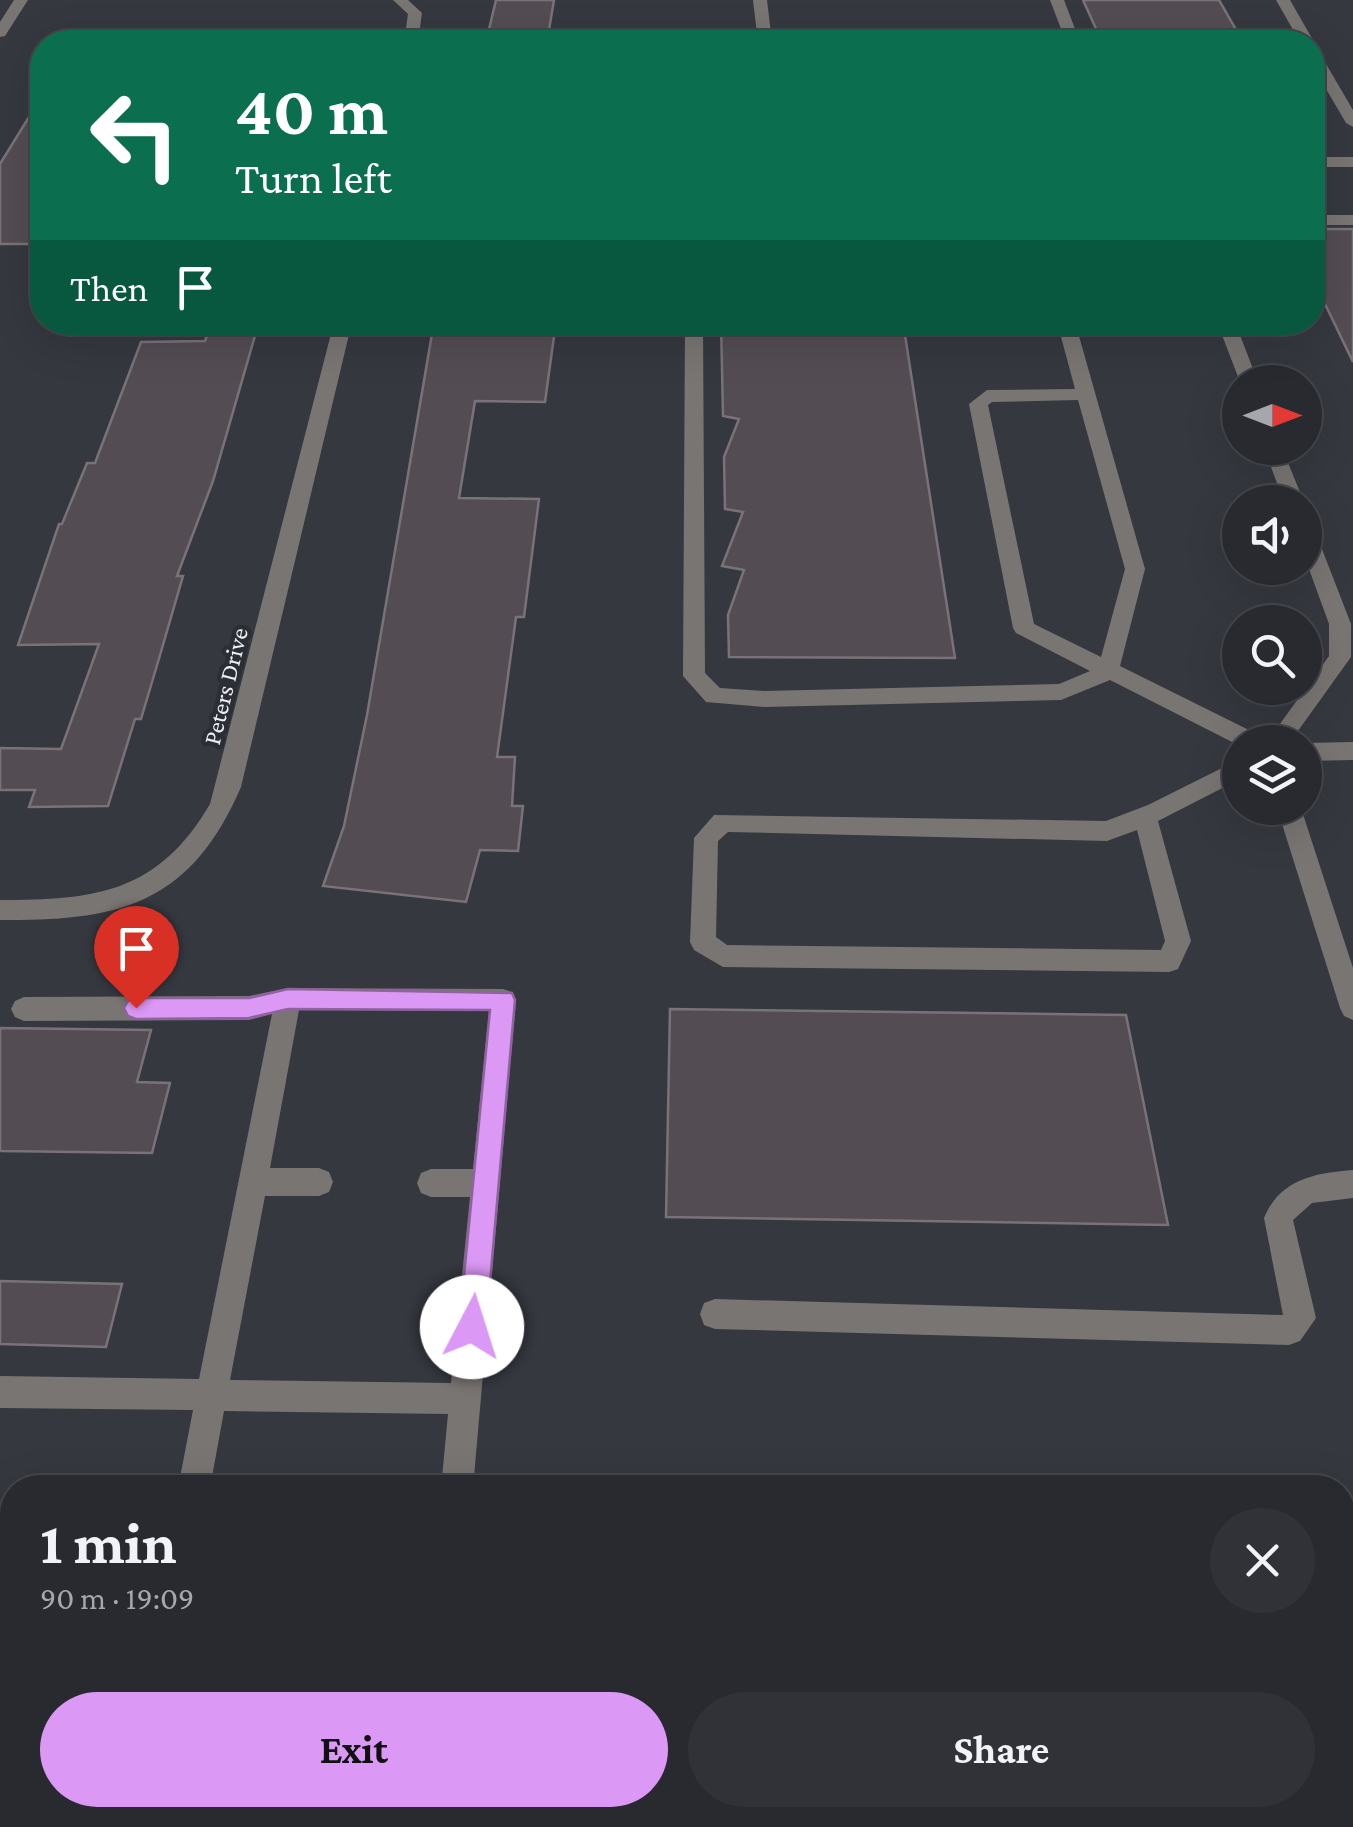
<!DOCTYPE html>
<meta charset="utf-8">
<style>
:root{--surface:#282a2f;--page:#303237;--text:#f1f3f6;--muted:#a5a7aa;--line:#44464b;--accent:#db99f5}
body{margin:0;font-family:"Crimson Pro",serif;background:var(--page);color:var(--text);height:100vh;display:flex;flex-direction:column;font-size:38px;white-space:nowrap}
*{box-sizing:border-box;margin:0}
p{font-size:32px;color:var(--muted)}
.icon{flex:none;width:55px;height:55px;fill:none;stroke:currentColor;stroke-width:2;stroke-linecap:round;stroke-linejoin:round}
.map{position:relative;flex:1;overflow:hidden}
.panel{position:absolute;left:0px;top:1475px;width:1355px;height:352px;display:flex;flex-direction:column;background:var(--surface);border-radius:40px 40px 0 0;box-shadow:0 10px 40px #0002,0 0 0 2px var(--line)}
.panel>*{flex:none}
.guide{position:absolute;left:30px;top:30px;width:1295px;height:305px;border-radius:40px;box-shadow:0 10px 40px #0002,0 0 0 2px var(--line);background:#0b6e4f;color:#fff;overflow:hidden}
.needle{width:65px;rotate:90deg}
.controls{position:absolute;left:1222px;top:365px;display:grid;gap:20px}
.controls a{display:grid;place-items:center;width:100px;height:100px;border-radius:50%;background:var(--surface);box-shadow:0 10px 40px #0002,0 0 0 2px var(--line);font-size:50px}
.pin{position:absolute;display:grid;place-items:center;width:85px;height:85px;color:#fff;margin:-102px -42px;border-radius:50% 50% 50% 0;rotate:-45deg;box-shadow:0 0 10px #0007}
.pin .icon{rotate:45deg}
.me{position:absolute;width:110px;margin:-55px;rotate:5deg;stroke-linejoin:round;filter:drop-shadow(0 0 8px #0008)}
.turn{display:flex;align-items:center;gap:35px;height:210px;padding:0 40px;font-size:45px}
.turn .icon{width:130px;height:130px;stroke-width:2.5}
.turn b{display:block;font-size:70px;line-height:85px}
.then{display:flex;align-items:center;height:95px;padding:0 40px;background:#0003;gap:20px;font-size:38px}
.round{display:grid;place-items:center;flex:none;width:105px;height:105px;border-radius:52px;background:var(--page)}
.headline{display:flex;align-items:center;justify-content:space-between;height:170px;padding:0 40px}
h1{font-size:60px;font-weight:700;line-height:75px}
.button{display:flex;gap:20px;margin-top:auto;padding:20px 40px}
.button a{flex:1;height:115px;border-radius:60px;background:var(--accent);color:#111;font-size:40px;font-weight:700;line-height:115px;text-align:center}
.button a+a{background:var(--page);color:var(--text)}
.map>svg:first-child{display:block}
</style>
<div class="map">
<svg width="1353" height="1827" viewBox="0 0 1353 1827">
<rect width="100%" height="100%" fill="#35383f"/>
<path fill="#534d53" stroke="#797279" stroke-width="2.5" d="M496 0H554L547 42H486Z
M1083 0H1219L1243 42H1102Z
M42 96V244H0V164Z
M1312 229H1353V362L1312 277Z
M212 322H259L213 481 177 576H183L158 662 141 719H135L108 806 29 807 35 790H0V748L61 749 99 644 18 645 59 524H62L87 463H95L141 342 205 341Z
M434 322H556L545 402 475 401 459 498 539 499 524 617H516L497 757H515L512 806H523L518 851 480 850 466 902 323 886 344 826 367 715Z
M721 322H903L955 658 729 657 728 615 744 570 722 566 743 512 725 509 724 457 739 419 723 416Z
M670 1009 1126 1015 1168 1225 666 1217Z
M0 1028 151 1030 137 1082 170 1083 152 1153 0 1151Z
M0 1281 122 1284 106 1347 0 1344Z"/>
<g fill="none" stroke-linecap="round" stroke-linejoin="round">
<path fill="#797572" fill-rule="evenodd" d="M753 0H767L772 42H758Z
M1050 0H1064L1080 42H1066Z
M1276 0H1290L1314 42 1312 44 1300 42Z
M1312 48 1319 52 1353 110V127L1346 123 1312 65Z
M1312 157H1353V167H1312Z
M1312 215H1353V225H1312Z
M685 322H703L705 673 720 688 764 691 1059 684 1090 671 1016 633 1013 628 969 404 987 390 1075 389 1057 322H1075L1145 569 1120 666 1261 736 1264 742H1240V746L1110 680 1061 700 764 707 706 702 683 676ZM1078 400 1125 569 1101 657 1034 624 988 405 992 402Z
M1217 322H1235L1258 382H1240Z
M1264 448H1282L1304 502H1284Z
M1305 524 1315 531 1351 624V657L1290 742H1267L1329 656V624L1305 558Z
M1353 742V760L1305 761V743Z
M1240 759V779L1158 821 1191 941 1178 969 1169 972 723 967 694 950 690 942 694 838 714 815 1106 821 1148 805ZM1137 830 1165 941 1161 950 727 945 716 937 718 841 728 832 1107 841Z
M288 988 503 989 512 992 516 1000 473 1488H441L448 1414 224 1411 210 1488H178L193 1410 0 1408V1376L199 1379 272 1014 249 1020 24 1021 15 1017 11 1009 15 1001 24 997 249 996ZM299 1010 489 1011 473 1169H431L421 1173 417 1183 421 1193 431 1197H470L451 1383 230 1380 265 1196H319L329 1192 333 1182 329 1172 319 1168H270Z
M1353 1170V1198L1312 1203 1293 1220 1316 1318 1300 1341 1289 1345 715 1329 704 1325 700 1314 704 1303 715 1299 1283 1315 1264 1218C1280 1179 1315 1173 1353 1170Z
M849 1815H885V1827H849Z"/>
<path fill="#797572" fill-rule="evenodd" d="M14 0H28L5 36 0 37V22Z
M393 0H408L422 13 418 42H404L408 14Z
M334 322H352L241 787C190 905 119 921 0 920V900C95 900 158 893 210 804Z
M1277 808H1301L1353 968V1020L1344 1016 1340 1008Z"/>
<path fill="#9d9693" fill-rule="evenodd" d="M0 1589H12V1623H0Z
M1342 1615H1353V1649H1342Z"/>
</g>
<path fill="#db99f5" stroke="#8e639f" stroke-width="2.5" d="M288 989 512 993 515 1000 486 1327 482 1337 472 1341 463 1337 459 1327 490 1010 288 1009 249 1018 136 1019 128 1016 124 1008 128 1001 136 998H249Z"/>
<g text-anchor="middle" stroke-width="9" stroke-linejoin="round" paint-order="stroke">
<g font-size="25" fill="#eceef3" stroke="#2b2e35">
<text transform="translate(225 686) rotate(-76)" y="9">Peters Drive</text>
</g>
</g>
</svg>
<div class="controls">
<a><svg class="needle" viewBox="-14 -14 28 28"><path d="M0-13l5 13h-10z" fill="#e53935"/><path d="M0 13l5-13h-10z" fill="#a5a7aa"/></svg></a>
<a><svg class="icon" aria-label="sound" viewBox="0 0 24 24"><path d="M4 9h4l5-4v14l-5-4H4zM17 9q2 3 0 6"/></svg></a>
<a><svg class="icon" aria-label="search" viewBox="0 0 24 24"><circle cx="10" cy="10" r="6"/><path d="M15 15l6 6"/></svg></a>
<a><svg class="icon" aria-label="layers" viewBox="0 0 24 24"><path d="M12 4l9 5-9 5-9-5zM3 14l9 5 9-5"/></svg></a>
</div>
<div class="pin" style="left:136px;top:1008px;background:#d93025"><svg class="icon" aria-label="arrive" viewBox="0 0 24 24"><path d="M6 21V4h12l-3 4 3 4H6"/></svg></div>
<svg class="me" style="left:472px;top:1327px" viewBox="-20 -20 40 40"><circle r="19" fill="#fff"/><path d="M0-13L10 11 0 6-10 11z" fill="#db99f5"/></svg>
<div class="guide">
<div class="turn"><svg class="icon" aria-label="left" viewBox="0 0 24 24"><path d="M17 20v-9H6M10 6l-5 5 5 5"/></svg><div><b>40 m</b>Turn left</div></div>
<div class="then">Then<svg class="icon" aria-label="arrive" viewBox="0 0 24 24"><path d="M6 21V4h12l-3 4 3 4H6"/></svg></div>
</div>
<section class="panel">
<div class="headline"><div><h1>1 min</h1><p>90 m · 19:09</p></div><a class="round"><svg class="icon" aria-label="close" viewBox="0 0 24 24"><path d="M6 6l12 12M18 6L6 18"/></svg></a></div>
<div class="button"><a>Exit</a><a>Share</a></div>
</section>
</div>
